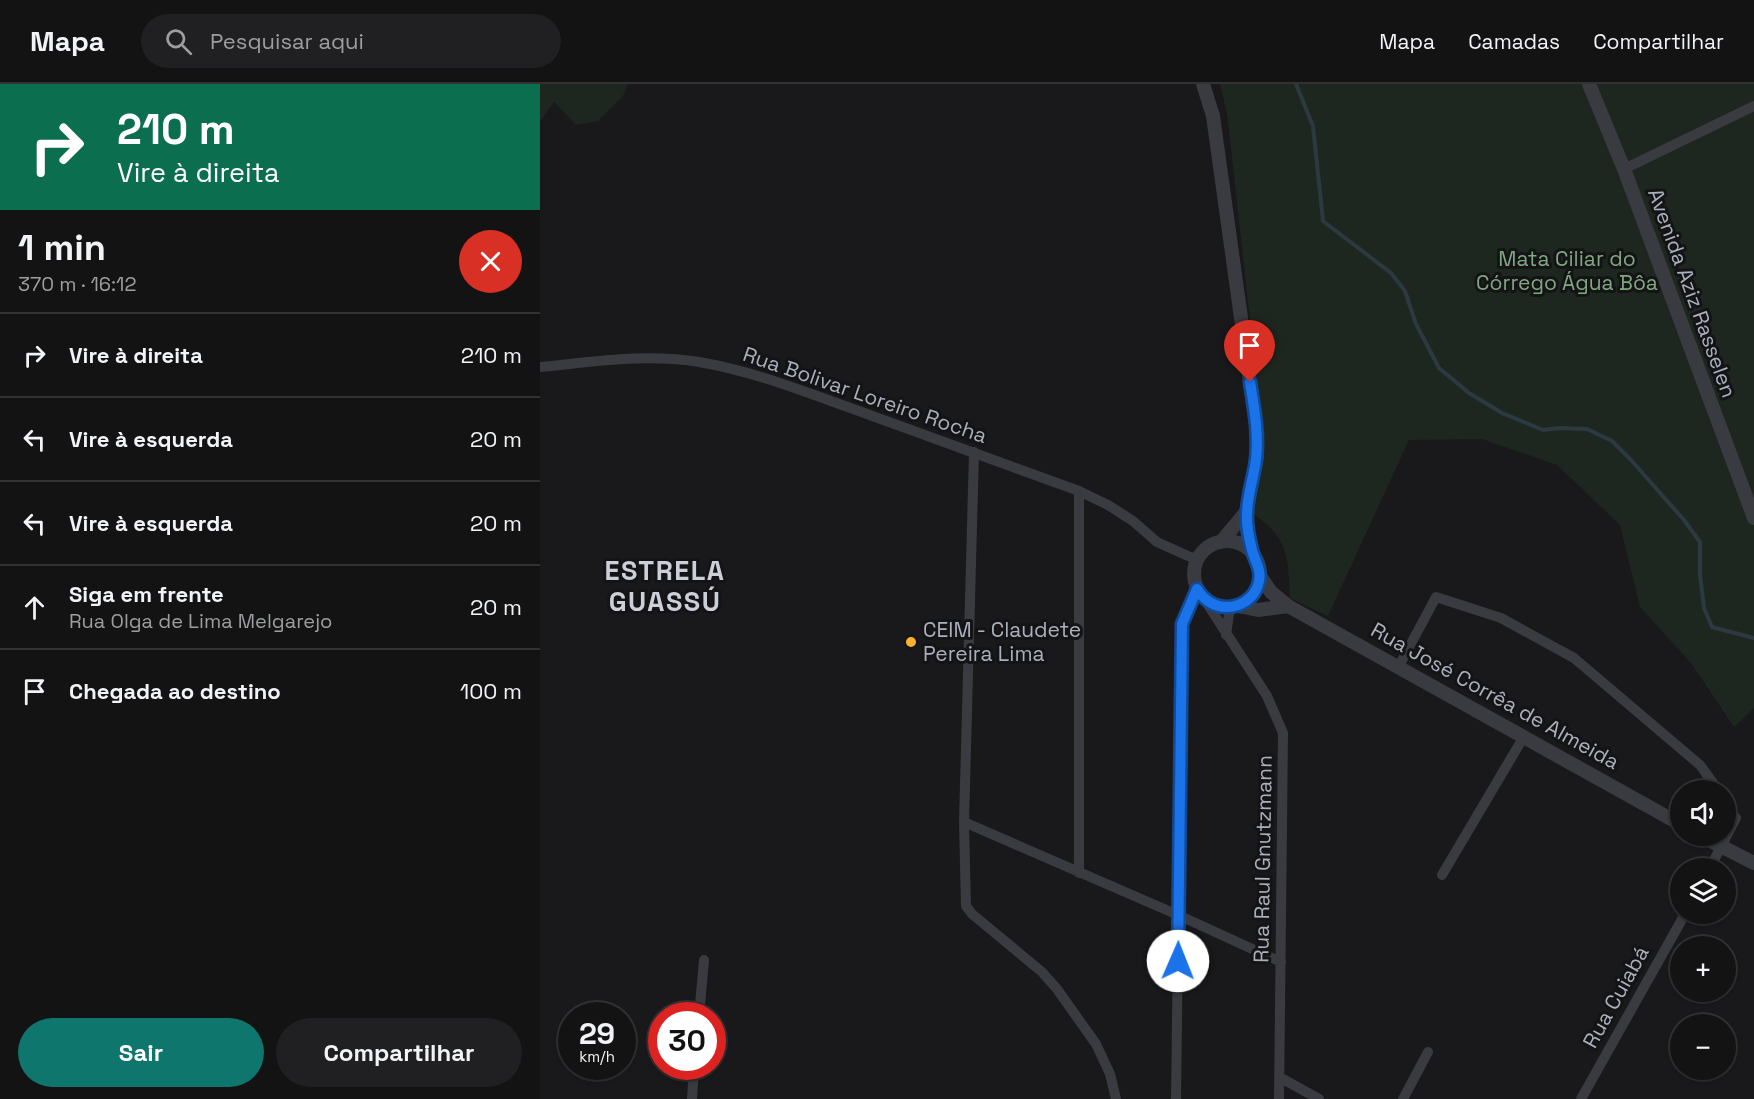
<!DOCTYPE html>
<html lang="pt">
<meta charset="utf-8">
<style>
:root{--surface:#131314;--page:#202022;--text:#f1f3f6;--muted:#9d9ea0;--line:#323234;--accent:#0f766e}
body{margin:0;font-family:"Space Grotesk",sans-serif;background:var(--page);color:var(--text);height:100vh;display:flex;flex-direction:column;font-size:22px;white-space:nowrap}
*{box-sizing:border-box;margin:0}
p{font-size:20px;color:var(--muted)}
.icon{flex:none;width:33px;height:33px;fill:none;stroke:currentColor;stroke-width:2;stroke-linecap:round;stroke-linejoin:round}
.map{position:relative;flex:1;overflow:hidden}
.side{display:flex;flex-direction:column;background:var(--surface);width:540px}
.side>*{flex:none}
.top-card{background:#0b6e4f;color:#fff;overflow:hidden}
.controls{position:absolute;left:1130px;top:696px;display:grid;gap:12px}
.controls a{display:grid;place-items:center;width:66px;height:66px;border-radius:50%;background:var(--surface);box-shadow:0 2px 4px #0004,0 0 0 2px var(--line);font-size:30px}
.speed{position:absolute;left:18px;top:918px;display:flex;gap:12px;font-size:30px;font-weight:700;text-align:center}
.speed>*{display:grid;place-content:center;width:78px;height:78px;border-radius:50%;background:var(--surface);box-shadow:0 2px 4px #0004,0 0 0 2px var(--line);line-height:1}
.speed small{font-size:15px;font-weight:400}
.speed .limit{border:9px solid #d22;background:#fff;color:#111}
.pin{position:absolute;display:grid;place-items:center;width:51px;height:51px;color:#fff;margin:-62px -26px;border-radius:50% 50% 50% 0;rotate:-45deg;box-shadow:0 0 6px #0007}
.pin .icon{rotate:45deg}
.me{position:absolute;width:66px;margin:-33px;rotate:1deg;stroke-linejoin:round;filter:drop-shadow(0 0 4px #0008)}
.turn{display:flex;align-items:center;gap:21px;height:126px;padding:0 18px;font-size:27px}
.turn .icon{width:78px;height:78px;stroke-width:2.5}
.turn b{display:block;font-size:42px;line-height:51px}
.round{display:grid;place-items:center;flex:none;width:63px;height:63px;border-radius:32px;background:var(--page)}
.overview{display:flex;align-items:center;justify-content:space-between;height:102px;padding:0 18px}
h1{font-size:36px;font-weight:800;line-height:45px}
.cta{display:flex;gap:12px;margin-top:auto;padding:12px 18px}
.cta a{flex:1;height:69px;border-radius:36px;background:var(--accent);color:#fff;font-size:24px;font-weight:800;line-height:69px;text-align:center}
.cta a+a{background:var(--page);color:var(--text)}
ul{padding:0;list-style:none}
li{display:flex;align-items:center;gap:18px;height:84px;padding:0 18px;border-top:2px solid var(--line)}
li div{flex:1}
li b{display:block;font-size:22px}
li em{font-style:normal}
header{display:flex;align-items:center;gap:36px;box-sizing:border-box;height:84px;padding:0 30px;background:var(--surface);border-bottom:2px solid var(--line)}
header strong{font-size:28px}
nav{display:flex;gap:33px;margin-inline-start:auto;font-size:21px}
.search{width:420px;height:54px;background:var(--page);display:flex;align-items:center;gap:15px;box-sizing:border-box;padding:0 21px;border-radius:33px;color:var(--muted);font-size:22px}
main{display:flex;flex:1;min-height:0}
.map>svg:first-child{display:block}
</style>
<header>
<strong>Mapa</strong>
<div class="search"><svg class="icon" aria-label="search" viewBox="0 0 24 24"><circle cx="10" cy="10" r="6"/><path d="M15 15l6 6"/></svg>Pesquisar aqui</div>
<nav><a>Mapa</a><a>Camadas</a><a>Compartilhar</a></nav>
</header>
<main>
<section class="side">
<div class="top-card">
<div class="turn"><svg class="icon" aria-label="right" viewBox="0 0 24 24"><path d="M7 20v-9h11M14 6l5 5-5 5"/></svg><div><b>210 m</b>Vire à direita</div></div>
</div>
<div class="overview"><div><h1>1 min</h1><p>370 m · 16:12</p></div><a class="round" style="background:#d93025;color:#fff"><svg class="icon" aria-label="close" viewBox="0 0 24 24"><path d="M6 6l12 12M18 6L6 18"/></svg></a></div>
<ul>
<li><svg class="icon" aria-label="right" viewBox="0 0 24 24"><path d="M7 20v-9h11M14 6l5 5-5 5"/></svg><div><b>Vire à direita</b></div><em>210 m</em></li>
<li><svg class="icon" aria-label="left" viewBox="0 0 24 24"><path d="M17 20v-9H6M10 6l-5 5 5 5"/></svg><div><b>Vire à esquerda</b></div><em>20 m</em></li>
<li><svg class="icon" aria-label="left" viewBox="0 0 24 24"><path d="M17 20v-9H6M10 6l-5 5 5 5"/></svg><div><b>Vire à esquerda</b></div><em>20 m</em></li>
<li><svg class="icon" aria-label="ahead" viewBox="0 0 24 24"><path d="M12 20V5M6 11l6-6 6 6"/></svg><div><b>Siga em frente</b><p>Rua Olga de Lima Melgarejo</p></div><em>20 m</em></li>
<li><svg class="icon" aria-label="arrive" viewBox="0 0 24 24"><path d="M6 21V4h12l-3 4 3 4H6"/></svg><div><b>Chegada ao destino</b></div><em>100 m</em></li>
</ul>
<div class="cta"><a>Sair</a><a>Compartilhar</a></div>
</section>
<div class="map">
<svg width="1214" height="1015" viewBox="0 0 1214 1015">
<rect width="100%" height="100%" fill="#19191b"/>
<path fill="#1e271f" d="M0 0H88L83 12 58 37 36 41 14 18 0 38Z
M680 0H1214V624L1194 643 1151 579 1100 523 1080 441 1017 381 942 355 869 356 788 532 750 514C748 473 749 454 712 429L722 386V345L691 64 687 30Z"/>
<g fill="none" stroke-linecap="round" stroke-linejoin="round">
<path stroke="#2d3941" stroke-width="4" d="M756 0 773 42 783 137 851 189 865 207 876 240 899 284 929 309 962 329 1003 346 1019 344 1047 345 1072 357 1091 376 1144 436 1160 458V491L1164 524 1172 543 1214 554"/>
<path stroke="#393b41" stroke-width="10" d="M1084 85 1214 22
M0 283C52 278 107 269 159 278 213 287 265 308 316 326 391 353 465 380 539 407L568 421 593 437 617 458 657 476
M434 368 424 738 426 822 432 830 502 888 517 905 556 960 570 990 576 1015
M661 510 727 612 743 649 739 1015
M686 551 690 523
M859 582 896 513 961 534 1034 574 1160 681 1178 706
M424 738 638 831 741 878
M1170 784 1196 734 1185 718
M539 789V407
M902 791 983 654
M159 932 164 876
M739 993 779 1015
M152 1015 154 982
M636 1015 642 540 657 505
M863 1015 888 968
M1041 1015 1145 830"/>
<path stroke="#393b41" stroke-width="14" d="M663 0 673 32 716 342 717 373 706 428 708 451 713 469
M1049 0 1084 85 1214 434
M654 490a33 33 0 1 1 66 0a33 33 0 1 1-66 0Z
M681 458 706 428
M720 492 731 508 748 522 1140 740
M698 522 718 526 748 522
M1161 752 1214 779"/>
</g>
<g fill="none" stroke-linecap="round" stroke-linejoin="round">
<g stroke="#114b97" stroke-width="15">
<path id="route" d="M638 877 642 540 657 505C664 516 673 523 687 523 701 523 714 514 718 501 723 487 715 478 712 466 709 454 706 442 707 430 707 412 714 393 716 375 719 350 714 323 710 298"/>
</g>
<use href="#route" stroke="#1a73e8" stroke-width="10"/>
</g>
<circle fill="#ffb12d" stroke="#141416" stroke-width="2" cx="371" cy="558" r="6"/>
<g text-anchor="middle" stroke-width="6" stroke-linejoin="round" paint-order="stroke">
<g font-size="21" fill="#80a881" stroke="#141416">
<text x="1027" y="182">Mata Ciliar do<tspan x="1027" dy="24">Córrego Água Bôa</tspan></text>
</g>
<g font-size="21" fill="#aab0bc" stroke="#141416">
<text transform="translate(1152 209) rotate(70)" y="7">Avenida Aziz Rasselen</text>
<text transform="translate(325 311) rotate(19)" y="7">Rua Bolivar Loreiro Rocha</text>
<text transform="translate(955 612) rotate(29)" y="7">Rua José Corrêa de Almeida</text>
<text transform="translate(723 775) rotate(-89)" y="7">Rua Raul Gnutzmann</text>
<text transform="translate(1076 913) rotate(-61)" y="7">Rua Cuiabá</text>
</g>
<g font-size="21" fill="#aab0bc" stroke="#141416" text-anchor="start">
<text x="383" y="553">CEIM - Claudete<tspan x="383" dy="24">Pereira Lima</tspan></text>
</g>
<g font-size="27" font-weight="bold" letter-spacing="1.5" fill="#cccfd8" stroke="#141416">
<text x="125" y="496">ESTRELA<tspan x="125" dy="31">GUASSÚ</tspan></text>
</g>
</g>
</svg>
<div class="controls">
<a><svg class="icon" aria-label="sound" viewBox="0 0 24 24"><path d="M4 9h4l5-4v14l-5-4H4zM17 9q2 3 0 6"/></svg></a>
<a><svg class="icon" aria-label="layers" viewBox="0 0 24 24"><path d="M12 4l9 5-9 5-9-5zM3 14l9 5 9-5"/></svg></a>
<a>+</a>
<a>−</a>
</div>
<div class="speed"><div>29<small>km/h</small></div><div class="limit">30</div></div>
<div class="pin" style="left:710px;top:298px;background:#d93025"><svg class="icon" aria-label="arrive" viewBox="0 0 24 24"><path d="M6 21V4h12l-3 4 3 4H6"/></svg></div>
<svg class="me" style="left:638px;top:877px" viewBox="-20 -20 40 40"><circle r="19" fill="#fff"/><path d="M0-13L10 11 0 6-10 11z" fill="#1a73e8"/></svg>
</div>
</main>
